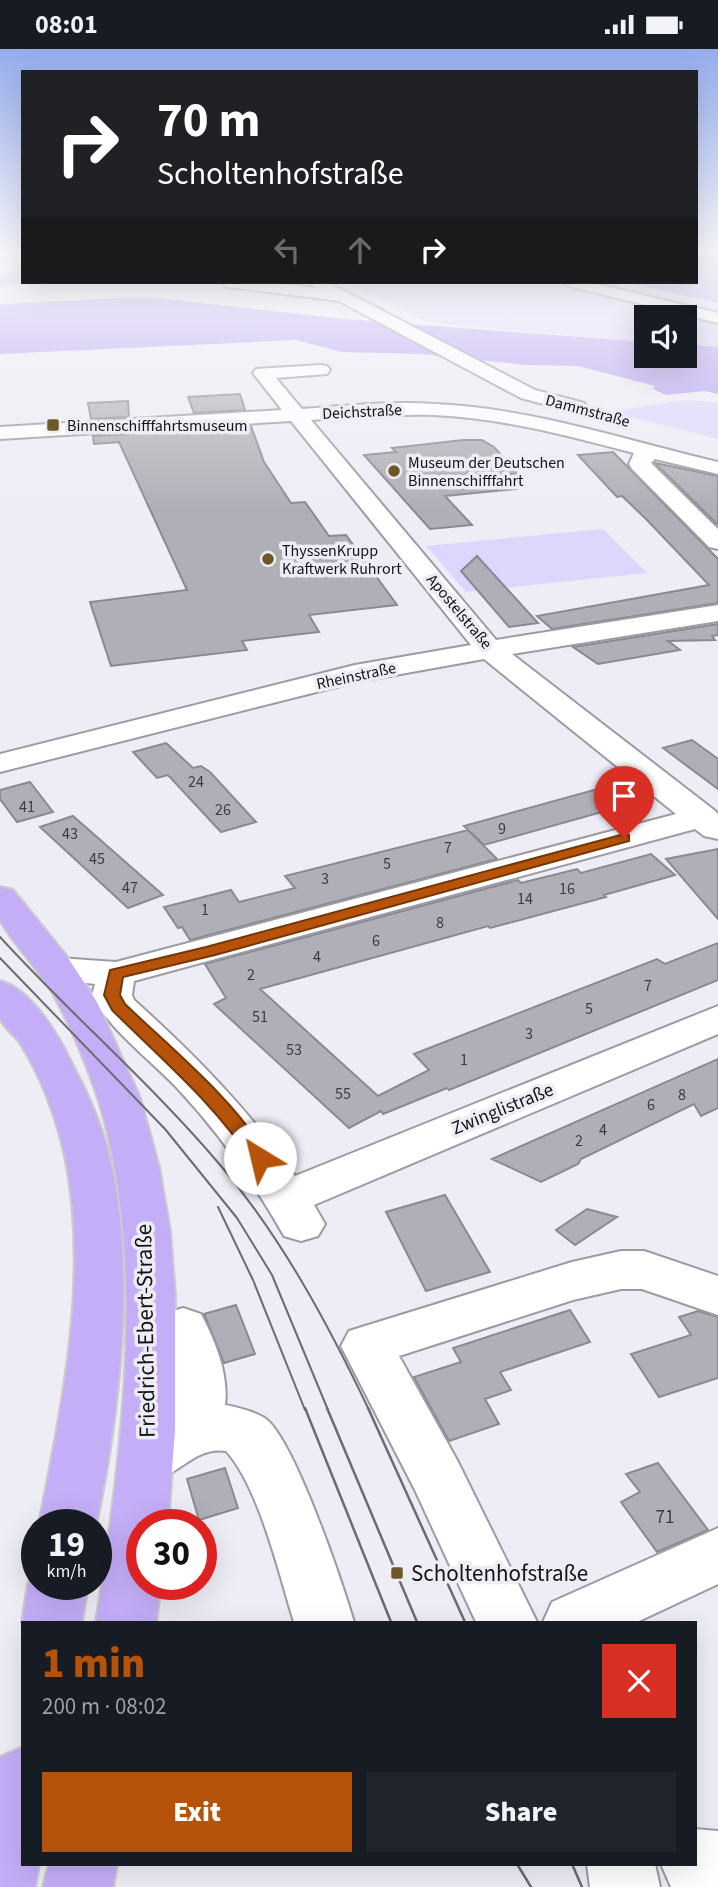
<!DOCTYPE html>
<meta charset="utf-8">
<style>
:root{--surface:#171b24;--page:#20242c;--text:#f1f3f6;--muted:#9ea1a6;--accent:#b45309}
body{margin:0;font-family:"Source Sans 3",sans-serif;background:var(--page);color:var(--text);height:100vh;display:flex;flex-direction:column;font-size:26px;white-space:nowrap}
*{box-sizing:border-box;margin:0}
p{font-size:23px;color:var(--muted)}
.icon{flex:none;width:38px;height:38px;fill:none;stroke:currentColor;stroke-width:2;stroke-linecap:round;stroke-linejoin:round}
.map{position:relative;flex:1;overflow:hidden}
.side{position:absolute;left:21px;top:1572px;width:676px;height:245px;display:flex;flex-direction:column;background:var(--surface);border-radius:0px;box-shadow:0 7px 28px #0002}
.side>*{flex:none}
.guide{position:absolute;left:21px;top:21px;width:677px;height:214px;border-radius:0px;box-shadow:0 7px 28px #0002;background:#202124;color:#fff;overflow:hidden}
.buttons{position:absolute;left:634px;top:256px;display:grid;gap:14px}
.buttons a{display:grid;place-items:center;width:63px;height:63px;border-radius:0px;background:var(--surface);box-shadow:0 7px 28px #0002;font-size:35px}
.speed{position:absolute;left:21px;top:1460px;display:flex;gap:14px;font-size:35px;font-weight:700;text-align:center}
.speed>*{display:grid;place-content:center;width:91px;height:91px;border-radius:50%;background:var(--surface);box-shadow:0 7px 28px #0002;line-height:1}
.speed small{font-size:18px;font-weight:400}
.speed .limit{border:10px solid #d22;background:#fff;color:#111}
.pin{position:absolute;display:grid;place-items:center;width:60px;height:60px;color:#fff;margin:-72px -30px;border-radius:50% 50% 50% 0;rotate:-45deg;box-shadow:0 0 7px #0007}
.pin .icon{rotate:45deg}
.me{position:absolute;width:77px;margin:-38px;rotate:324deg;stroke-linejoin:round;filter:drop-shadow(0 0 5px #0008)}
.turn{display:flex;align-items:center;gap:24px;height:147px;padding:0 21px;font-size:32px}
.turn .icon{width:91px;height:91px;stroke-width:2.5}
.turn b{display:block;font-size:49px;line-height:60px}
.lanes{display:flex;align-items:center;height:66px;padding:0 21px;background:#0003;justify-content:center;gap:35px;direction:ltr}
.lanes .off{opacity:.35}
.round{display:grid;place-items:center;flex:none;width:74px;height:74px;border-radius:0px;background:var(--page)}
.head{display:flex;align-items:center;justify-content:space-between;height:119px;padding:0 21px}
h1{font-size:42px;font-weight:800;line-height:52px;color:var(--accent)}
.cta{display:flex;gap:14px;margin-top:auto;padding:14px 21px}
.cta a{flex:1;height:80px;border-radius:0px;background:var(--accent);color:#fff;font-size:28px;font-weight:800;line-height:80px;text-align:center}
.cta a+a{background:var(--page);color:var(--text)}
.status{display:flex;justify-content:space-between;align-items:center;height:49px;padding:0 35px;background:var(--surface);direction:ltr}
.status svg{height:19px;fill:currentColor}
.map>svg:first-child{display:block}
</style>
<div class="status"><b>08:01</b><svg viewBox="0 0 49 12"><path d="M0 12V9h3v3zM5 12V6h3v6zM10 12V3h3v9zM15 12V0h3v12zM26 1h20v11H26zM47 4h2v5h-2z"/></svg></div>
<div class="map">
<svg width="718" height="1838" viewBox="0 0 718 1838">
<rect width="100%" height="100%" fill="#eeecf5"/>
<path fill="#ded6fc" d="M341 233H613L718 256V298L684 295V268H646V293L429 274Z
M683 351 718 353V390L610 363Z
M603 480 647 524 466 543 426 497Z"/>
<path fill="#b6a0f4" d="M697 202H718V254L622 233H696Z
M122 249H157L344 270 646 293V306H684V295L718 298V345L704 342 666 346 653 340 655 337 578 317 528 316 420 305 342 303 296 291 0 305V255Z"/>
<path fill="#b0afb7" stroke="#8a8991" stroke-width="2" d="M240 345 245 361 194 364 188 348Z
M128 352 129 368 91 370 88 354Z
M251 377 264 413 291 454 305 453 329 487 346 486 397 556 309 566 319 583 242 592 247 601 111 617 90 553 187 541 119 393 94 395 93 387Z
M463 391H482L494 398 518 425 502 426 516 440 445 447 472 476 430 480 364 406 396 403 392 399Z
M613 403 718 510V554L552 580 537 567 709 536 646 470 622 447 617 448 578 406Z
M655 414 718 427V475H717Z
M477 507 538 574 509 578 461 522Z
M718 575V586L712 587 715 591 668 592 680 601 598 615 573 598Z
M692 691 718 710V740L663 699Z
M166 694 193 719 201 717 210 723 256 773 221 783 168 726 157 729 133 703Z
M630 731 652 749 484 796 464 777Z
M30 733 53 763 17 773 0 750V741Z
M73 767 130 817 163 846 128 859 40 778Z
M468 781 497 810 190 891 182 878 178 879 164 858 231 841 239 853 295 839 285 827Z
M718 800V870L666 810Z
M651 805 675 826 604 846 606 848 490 879 488 877 260 940 378 1047 429 1021 414 1005 657 910 665 915 718 894V931L449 1041 447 1039 383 1065 381 1062 349 1079 214 955 226 949 205 915 518 831 521 834 577 820 581 824Z
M718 1010V1059L701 1067 694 1055 581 1110 578 1115 541 1133 492 1110Z
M445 1146 490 1223 426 1242 386 1163Z
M587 1160 617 1168 575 1196 556 1181Z
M236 1256 255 1305 224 1314 204 1265Z
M570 1261 590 1293 500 1323 511 1341 485 1350 499 1375 449 1392 414 1328 461 1313 453 1299Z
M698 1262 718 1268V1329L659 1348 631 1305 691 1286 679 1268Z
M658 1414 708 1481 657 1503 621 1453 640 1443 626 1425Z
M225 1419 238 1459 199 1471 187 1430Z"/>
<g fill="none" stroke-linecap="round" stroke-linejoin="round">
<g stroke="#9c9aa2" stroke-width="4">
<path id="minor" d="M0 202H23V207L0 209Z
M220 233H263L316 239 309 233H327L535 341 584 354 587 358 577 364 521 349 339 252 228 238Z
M562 233H588L718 264V274L565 236Z
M321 316 327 317 330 321 327 325 276 329 302 360C346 357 391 352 435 355 531 359 625 391 718 413V425L655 410 651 414 718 480V500L709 498 632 420 629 415 634 404C569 387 502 369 434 366 393 365 352 368 311 371L496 591 718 556V572L512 605 714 761 718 765V790L704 787 695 780 134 932 132 946 134 951C194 1005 249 1061 295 1127L718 957V985L314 1156 325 1175 318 1187 301 1192 284 1187C254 1134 220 1085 178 1040 151 1011 109 981 92 946L95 935 45 929 40 921 45 913 59 909 116 913 676 765 484 610 356 633 0 723V705L355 616 471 596 291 372 0 390V378L282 361 253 324 256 320Z
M621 1202H644L718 1227V1266L642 1240H621L573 1251 399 1307 457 1411 537 1573H476L415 1441 341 1297 349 1282 572 1213Z
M183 1259 201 1265C215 1292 229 1325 225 1356 237 1358 256 1363 266 1370 295 1393 342 1533 354 1573H294C279 1525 259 1438 226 1402 194 1397 179 1428 149 1432 143 1433 134 1428 128 1426L119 1409C133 1382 142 1390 159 1373 186 1346 167 1310 158 1279L165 1265Z
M718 1479V1535L637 1573H543L552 1553Z
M695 1780 718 1782V1838H671L661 1815H695Z
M587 1815H655L660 1838H590Z"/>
</g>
<g stroke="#cccbcc" stroke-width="4">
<path id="major" d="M23 224V233L0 236V226Z
M0 838 13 841 68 909 97 953 140 1049 159 1118 170 1182 175 1247V1381L168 1475H142V1535H161L156 1573H96C121 1411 148 1216 100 1056 90 1023 69 972 52 943 44 928 1 879 0 870 0 860 0 848 0 838Z
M0 932C27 939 51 975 64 999 82 1034 100 1068 109 1107 137 1215 119 1367 96 1476L39 1475C62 1356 90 1228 65 1107 56 1068 41 1027 20 994 15 986 3 978 0 969 0 959 0 942 0 932Z
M37 1516V1535H88L82 1573H23V1575L22 1573 28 1535Z
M23 1698V1815H39L35 1838H0V1708Z
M49 1815H117L113 1838H43Z"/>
</g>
<use href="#minor" fill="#fff" fill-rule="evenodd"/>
<use href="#major" fill="#c5aef8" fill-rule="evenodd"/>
<path stroke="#6c6b70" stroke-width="2" d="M0 888C71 966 153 1036 221 1117 282 1189 328 1275 369 1361
M0 909 165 1080 237 1169 272 1226 328 1361
M218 1158 253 1231 305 1361"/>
<path stroke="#6c6b70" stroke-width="2.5" d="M305 1359 391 1573
M327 1359 417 1573
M368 1359 465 1573
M517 1815 531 1838
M572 1815 582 1838"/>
</g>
<linearGradient id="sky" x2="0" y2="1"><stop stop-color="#94aced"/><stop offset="0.44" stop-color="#f7f6fa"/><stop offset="1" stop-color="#f7f6fa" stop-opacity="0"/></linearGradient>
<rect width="718" height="460" fill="url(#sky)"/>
<path fill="#b45309" stroke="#753606" stroke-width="2" d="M624 785 629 786V792L215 906 123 928 120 946 125 955C175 1003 234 1050 269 1109L267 1114H253C216 1056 161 1010 112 961L104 946 110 921 206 898Z"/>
<g fill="#6e5828" stroke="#eeecf5" stroke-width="2.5">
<rect x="46" y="369" width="14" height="14" rx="3.5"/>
<circle cx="394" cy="422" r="7"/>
<circle cx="268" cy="510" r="7"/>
<rect x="390" y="1517" width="14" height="14" rx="3.5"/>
</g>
<g text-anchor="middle" stroke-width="7" stroke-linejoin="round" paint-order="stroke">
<g font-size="16" fill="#151417" stroke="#eeecf5">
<text transform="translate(588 361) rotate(15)" y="6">Dammstraße</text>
<text transform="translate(362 362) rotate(-3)" y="6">Deichstraße</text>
<text transform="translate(460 562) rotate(50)" y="6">Apostelstraße</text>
<text transform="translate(356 626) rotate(-12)" y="6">Rheinstraße</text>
</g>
<g font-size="16" fill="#151417" stroke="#eeecf5" text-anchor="start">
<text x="67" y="382">Binnenschifffahrtsmuseum</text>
<text x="408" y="419">Museum der Deutschen<tspan x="408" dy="18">Binnenschifffahrt</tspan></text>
<text x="282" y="507">ThyssenKrupp<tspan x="282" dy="18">Kraftwerk Ruhrort</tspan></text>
</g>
<g font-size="16" fill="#3c3b3f">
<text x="196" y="738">24</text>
<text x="27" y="763">41</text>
<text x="223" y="766">26</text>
<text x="502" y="785">9</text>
<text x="70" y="790">43</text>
<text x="448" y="804">7</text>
<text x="97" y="815">45</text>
<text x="387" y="820">5</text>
<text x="325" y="835">3</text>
<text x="130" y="844">47</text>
<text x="567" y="845">16</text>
<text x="525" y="855">14</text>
<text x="205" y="866">1</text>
<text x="440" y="879">8</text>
<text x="376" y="897">6</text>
<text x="317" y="913">4</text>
<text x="251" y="931">2</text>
<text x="648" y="942">7</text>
<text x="589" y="965">5</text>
<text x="260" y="973">51</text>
<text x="529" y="990">3</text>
<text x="294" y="1006">53</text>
<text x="464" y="1016">1</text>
<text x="343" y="1050">55</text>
<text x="682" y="1051">8</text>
<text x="651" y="1061">6</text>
<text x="603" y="1086">4</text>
<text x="579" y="1097">2</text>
</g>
<g font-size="19" fill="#151417" stroke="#eeecf5">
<text transform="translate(502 1059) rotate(-22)" y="7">Zwinglistraße</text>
</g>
<g font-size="19" fill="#3c3b3f">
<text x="665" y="1474">71</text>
</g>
<g font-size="23" fill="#151417" stroke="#eeecf5">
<text transform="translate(145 1282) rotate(-91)" y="8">Friedrich-Ebert-Straße</text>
</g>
<g font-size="23" fill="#151417" stroke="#eeecf5" text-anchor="start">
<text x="411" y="1532">Scholtenhofstraße</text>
</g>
</g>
</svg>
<div class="buttons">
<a><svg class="icon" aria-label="sound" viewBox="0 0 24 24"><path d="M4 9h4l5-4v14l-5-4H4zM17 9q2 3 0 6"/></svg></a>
</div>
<div class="speed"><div>19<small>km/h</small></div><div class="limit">30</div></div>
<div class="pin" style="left:624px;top:789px;background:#d93025"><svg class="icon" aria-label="arrive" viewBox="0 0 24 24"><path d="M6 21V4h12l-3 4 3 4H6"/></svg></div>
<svg class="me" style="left:260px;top:1109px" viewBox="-20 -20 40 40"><circle r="19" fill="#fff"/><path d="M0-13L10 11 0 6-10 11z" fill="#b45309"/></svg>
<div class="guide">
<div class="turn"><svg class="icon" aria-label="right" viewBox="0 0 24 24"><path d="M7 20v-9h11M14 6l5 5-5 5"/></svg><div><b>70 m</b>Scholtenhofstraße</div></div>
<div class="lanes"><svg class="icon off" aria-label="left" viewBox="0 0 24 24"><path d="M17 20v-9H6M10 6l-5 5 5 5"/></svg><svg class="icon off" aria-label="ahead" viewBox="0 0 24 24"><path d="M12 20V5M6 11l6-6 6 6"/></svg><svg class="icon" aria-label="right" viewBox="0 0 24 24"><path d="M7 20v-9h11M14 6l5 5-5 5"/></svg></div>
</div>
<section class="side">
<div class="head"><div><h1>1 min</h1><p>200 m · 08:02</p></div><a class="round" style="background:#d93025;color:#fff"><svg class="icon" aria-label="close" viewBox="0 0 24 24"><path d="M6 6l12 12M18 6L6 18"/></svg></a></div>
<div class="cta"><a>Exit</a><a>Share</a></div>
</section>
</div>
